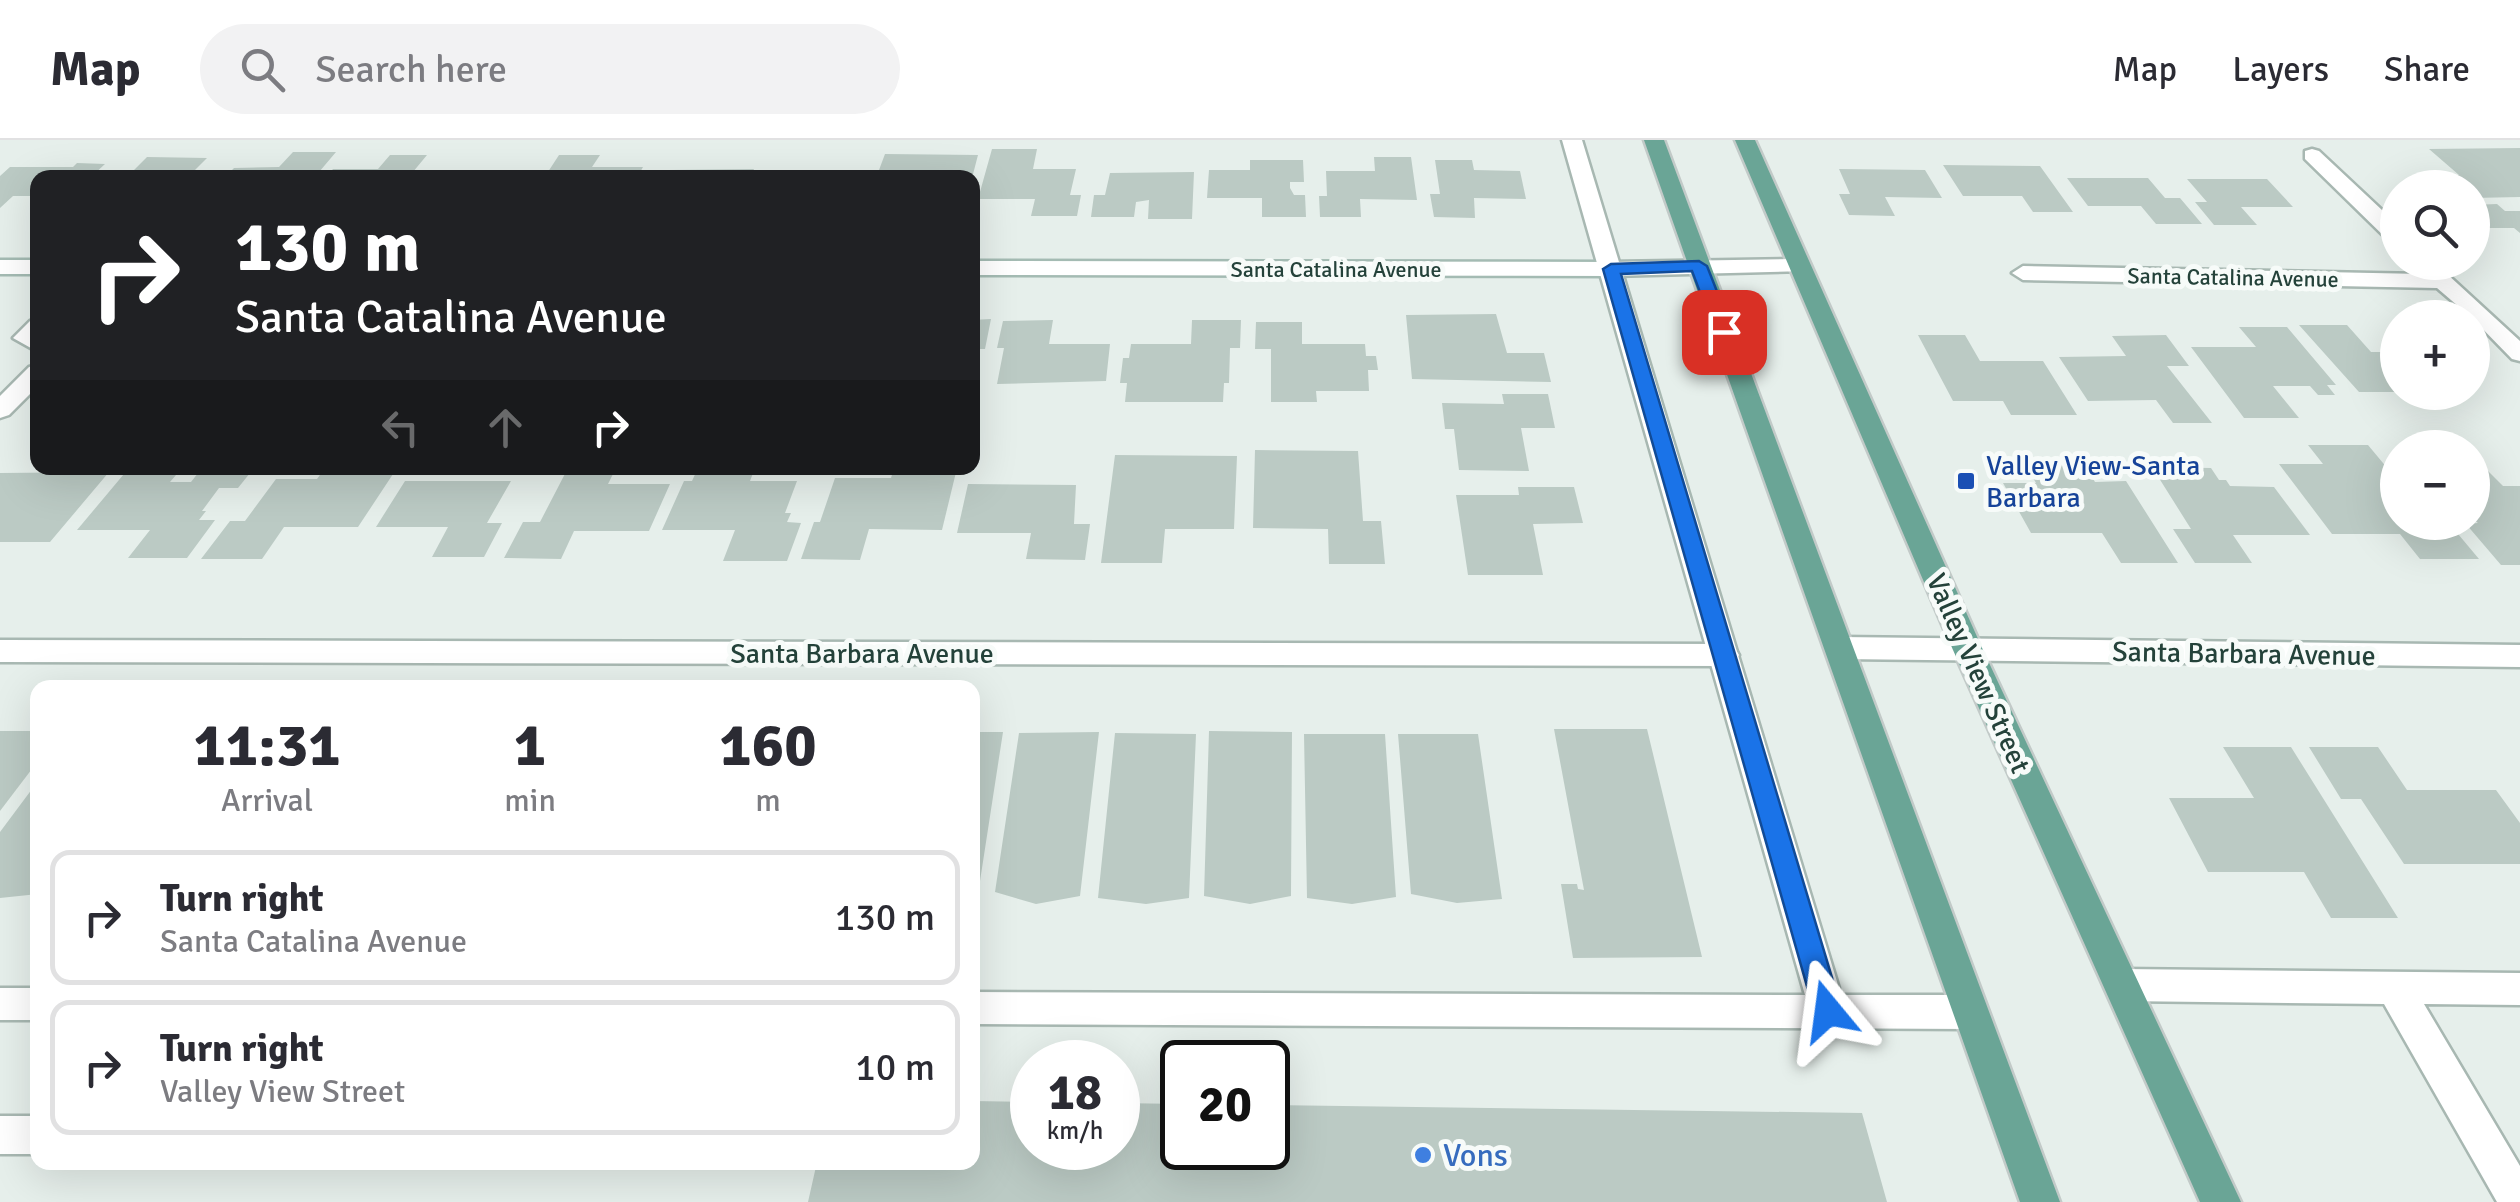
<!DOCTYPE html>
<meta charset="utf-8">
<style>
:root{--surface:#fff;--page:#f2f2f3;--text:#2b2b33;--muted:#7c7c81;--line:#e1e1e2}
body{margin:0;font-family:Signika,sans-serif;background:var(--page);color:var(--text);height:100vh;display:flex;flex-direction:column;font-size:38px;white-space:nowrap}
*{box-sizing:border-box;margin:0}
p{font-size:32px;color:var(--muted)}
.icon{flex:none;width:55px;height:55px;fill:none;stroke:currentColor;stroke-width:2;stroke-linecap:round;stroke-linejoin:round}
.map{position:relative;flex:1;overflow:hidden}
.details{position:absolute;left:30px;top:540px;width:950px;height:490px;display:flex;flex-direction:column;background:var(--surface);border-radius:20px;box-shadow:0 10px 40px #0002}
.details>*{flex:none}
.top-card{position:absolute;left:30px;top:30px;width:950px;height:305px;border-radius:20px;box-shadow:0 10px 40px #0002;background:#202124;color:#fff;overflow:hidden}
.controls{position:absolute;left:2380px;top:30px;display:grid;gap:20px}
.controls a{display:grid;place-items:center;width:110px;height:110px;border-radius:50%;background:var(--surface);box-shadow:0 10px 40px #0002;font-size:50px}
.speed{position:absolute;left:1010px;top:900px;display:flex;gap:20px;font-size:50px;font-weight:700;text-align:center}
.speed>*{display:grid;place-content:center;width:130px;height:130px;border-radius:50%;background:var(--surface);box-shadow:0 10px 40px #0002;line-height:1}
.speed small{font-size:25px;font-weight:400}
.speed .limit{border:5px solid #111;border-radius:15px;background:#fff;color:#111}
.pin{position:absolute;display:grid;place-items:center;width:85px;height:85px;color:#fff;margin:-42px;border-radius:20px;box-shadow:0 5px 15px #0006}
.me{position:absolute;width:110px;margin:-55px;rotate:344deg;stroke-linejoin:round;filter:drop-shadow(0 0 8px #0008)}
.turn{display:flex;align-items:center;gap:35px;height:210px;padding:0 40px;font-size:45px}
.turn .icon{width:130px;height:130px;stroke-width:2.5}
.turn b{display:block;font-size:70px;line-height:85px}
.lanes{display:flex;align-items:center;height:95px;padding:0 40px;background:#0003;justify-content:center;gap:50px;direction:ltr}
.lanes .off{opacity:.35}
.eta{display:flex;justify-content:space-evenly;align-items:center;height:170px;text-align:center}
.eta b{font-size:60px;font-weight:800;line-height:70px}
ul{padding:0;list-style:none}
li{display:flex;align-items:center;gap:30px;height:135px;margin:0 20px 15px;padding:0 20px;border:5px solid var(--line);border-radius:20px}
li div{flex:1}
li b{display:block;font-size:38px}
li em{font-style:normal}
header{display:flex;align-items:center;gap:60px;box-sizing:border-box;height:140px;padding:0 50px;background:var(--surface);border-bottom:2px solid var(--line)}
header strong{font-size:48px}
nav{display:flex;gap:55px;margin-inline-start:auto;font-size:35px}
.search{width:700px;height:90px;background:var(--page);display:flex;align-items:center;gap:25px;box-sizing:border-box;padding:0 35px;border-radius:55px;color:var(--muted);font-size:38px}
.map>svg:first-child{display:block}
</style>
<header>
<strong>Map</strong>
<div class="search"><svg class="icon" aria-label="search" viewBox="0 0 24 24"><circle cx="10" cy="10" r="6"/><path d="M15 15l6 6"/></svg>Search here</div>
<nav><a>Map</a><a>Layers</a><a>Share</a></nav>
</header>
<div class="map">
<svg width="2520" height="1062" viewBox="0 0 2520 1062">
<rect width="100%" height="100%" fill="#e6efeb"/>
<path fill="#bbcac4" d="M2520 8V57L2472 58V48H2436L2422 35H2459L2429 9Z
M992 9H1037L1033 29H1076L1070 55H1081L1077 76H1031L1035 59H978Z
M293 12H336L314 38H224L234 28 279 27Z
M885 14 978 15 972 38H876Z
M390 15H427L408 38H325L333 29H378Z
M559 15H600L592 27H643L637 38H544Z
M147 17 207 18 187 38H103L111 30H134Z
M1374 17H1411L1417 60 1360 59 1361 77H1320L1319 56H1327L1326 31H1375Z
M1250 20H1303L1304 42H1290V48L1294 55H1305L1306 77H1262V58H1207L1209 30H1250Z
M1435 20H1472L1474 30 1520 31 1526 59 1474 58 1475 78 1434 77 1430 54H1440Z
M77 23 105 24 90 38H38V56H13L0 68V36L10 27H73Z
M1943 25 2040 26 2073 72H2033L2022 56H1963Z
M754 29 750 38H665L669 30Z
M1839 29 1925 30 1942 58 1885 57 1895 76 1849 75 1839 54H1850Z
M454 30 537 31 533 38H449Z
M772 31H851L849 38H769Z
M1194 32 1192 79H1148L1149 60 1136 62 1134 77H1091L1094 55H1105L1110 33Z
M2067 38H2148L2165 58H2180L2202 84H2156L2141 66H2088Z
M2187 39H2267L2293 67H2241L2257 85H2214L2195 62H2207Z
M2497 64 2505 71H2520V93L2514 88H2481L2472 80V65Z
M1496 174 1507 213H1544L1551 242 1412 239 1406 175Z
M991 179 985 209H972V180Z
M1053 180 1049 204H1110L1106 241 997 244 1004 208H997L1003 181Z
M1192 180H1241L1240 208H1230L1229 243H1224L1223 262H1125L1127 243H1120L1123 218H1129L1131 204H1191Z
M1256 182H1302V204H1365L1366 216H1376L1378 230H1368L1369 251H1316L1317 262H1271V209H1255Z
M2299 185H2347L2371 212H2398V252H2359Z
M2239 187H2287L2336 245H2327L2335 255H2318L2310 246H2273L2299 278H2244L2191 207H2256Z
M1918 195H1965L1980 221H2043L2077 275H2011L2003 261H1953Z
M2166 195 2189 226H2167L2212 283H2173L2156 260 2088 261 2059 217 2126 216 2112 196Z
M1502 254H1548L1555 288H1521L1529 331 1459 330 1454 289H1445L1442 263 1504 264Z
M2308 305H2368L2398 341V382H2448L2479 419H2420L2400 394H2332L2279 324H2323Z
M1255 310 1358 311 1363 381H1381L1385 424H1329L1328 389 1253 388Z
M1115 315 1237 316 1234 389H1165L1162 423H1101Z
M2472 323H2480L2503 346H2520V425H2501L2466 384 2478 383 2472 378Z
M2085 325 2095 342 2126 341 2178 423H2121L2102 393H2031L2003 343H2036L2026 326Z
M2152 327 2211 328 2219 340H2226L2230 346 2274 347 2310 395H2233L2252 423H2195L2173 389H2191Z
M129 328H182L170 342H191L202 328H254L238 348H219L202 371H206L199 380H215L187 418H128L150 390H77Z
M325 328H397L358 387H284L262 419H201L230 381H245L276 339H317Z
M568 328H616L608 344H670L649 391H574L561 419 504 418 523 382H540Z
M698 328H755L750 341H797L785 373H791L787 382 801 383 787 421H723L735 390H662L684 341H692Z
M894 328H957L942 390 869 389 860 420 801 419 814 382H820L835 338H891Z
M109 332 50 402H0V333Z
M405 341H511L487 383H502L484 417H432L448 387H376Z
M968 344 1076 345 1074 384H1090L1085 420 1026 419 1031 393H957Z
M1518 347H1574L1583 383 1533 384 1543 435H1468L1456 355H1519Z
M1554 589H1647L1702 817 1573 818 1561 744H1577L1578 749 1584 750Z
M0 591H38V621L0 671Z
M1209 591 1292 592 1291 756 1250 764 1204 756Z
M972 592H1003L978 754 972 755Z
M1099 592 1080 756 1036 764 995 752 1019 593Z
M1115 593 1196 594 1189 758 1146 764 1098 758Z
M1304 594H1385L1396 757 1352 764 1307 758Z
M1398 594H1478L1502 759 1457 763 1411 754Z
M2223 607H2291L2398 778H2331L2304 732H2208L2169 658H2254Z
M2309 607H2378L2407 650H2496L2520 683V724H2404L2361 659H2341Z
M38 641V754L0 758V692Z
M972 961 1032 962V1008H1118V963L1182 964V1008H1268V965L1862 973 1887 1062H808L817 1022H972Z"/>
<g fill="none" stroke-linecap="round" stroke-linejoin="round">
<g stroke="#a8b8b2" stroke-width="5">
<path id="lane" d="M1562 0H1582L1841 855H1969L1982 860 1987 872 1982 884 1969 889 972 884V852L1805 855Z
M38 179V212L13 198 30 181Z
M38 225V246L9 275 0 278V256L29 227Z
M2122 829 2520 833V865L2424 864 2520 1026V1062H2497L2384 864 2122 861 2109 856 2104 845 2109 834Z
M0 848H38V880H0Z
M0 976H38V1014H0Z"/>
</g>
<g stroke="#a8b8b2" stroke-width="5">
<path id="street" d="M2312 9 2319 11 2398 85V103L2390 102 2305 19V11Z
M1798 119 1809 126 1806 131 1611 136 1600 129 1611 122Z
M2434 122 2520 201V221L2512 219 2472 178 2437 148 2023 140 2012 133 2023 126 2422 134 2418 128 2421 123Z
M1841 497 2520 505V527L1841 519 1831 516 1826 508 1831 500Z
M0 500 1724 504 1734 507 1739 515 1734 523 1724 526 0 522Z"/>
</g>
<g stroke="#a4bbb3" stroke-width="5">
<path id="secondary" d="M0 120H38V134H0Z
M972 121 1611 122 1622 129 1611 136 972 135Z"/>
</g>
<g stroke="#c2cac8" stroke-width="5">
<path id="primary" d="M1644 0H1664L2060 1062H2020Z
M1735 0H1755L1983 510 2241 1062H2200L1953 510Z"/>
</g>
<use href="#lane" fill="#fff" fill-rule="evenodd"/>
<use href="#street" fill="#fff" fill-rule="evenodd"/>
<use href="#secondary" fill="#fff" fill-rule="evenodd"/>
<use href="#primary" fill="#6aa596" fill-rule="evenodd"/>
</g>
<path fill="#1a73e8" stroke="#114b97" stroke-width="2.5" d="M1699 121 1707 126 1733 192 1730 196 1724 198 1715 192 1692 131 1621 134 1842 871 1838 880 1828 884 1818 880 1814 871 1603 129 1611 124Z"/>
<rect fill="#1a4fb4" stroke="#f7fbf9" stroke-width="4" x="1956" y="331" width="20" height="20" rx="5"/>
<circle fill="#3f7fe0" stroke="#f7fbf9" stroke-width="4" cx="1423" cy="1015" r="10"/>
<g text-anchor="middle" stroke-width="10" stroke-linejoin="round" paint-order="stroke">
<g font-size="22" fill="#24423a" stroke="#f7fbf9">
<text x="1336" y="137">Santa Catalina Avenue</text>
<text transform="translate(2233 137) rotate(1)" y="8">Santa Catalina Avenue</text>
</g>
<g font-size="28" fill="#164399" stroke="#f7fbf9" text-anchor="start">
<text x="1986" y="335">Valley View-Santa<tspan x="1986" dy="32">Barbara</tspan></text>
</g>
<g font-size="28" fill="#24423a" stroke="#f7fbf9">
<text x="862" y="523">Santa Barbara Avenue</text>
<text transform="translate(2244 513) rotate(1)" y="10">Santa Barbara Avenue</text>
<text transform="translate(1979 533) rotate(66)" y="10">Valley View Street</text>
</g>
<g font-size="32" fill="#366cbe" stroke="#f7fbf9" text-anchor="start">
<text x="1443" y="1026">Vons</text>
</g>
</g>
</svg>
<div class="controls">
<a><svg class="icon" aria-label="search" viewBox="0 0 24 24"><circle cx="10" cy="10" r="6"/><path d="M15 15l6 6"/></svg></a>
<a>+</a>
<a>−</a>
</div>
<div class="speed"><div>18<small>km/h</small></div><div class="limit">20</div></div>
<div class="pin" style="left:1724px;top:192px;background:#d93025"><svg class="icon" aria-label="arrive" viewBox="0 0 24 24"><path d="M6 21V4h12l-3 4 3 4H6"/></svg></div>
<svg class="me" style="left:1828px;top:871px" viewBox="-20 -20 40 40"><path d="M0-17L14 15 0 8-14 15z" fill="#1a73e8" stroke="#fff" stroke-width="4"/></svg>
<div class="top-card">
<div class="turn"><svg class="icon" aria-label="right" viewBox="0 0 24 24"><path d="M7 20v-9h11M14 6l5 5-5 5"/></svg><div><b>130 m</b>Santa Catalina Avenue</div></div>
<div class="lanes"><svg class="icon off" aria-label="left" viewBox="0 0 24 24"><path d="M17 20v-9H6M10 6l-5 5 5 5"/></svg><svg class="icon off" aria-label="ahead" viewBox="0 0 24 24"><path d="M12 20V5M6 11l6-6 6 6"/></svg><svg class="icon" aria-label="right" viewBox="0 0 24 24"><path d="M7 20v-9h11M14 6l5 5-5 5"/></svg></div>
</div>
<section class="details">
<div class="eta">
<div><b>11:31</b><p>Arrival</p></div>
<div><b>1</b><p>min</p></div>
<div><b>160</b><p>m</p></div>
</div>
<ul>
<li><svg class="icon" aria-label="right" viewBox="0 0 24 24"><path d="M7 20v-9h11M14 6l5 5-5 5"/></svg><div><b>Turn right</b><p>Santa Catalina Avenue</p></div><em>130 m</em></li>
<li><svg class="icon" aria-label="right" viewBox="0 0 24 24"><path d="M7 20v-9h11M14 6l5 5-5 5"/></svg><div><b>Turn right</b><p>Valley View Street</p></div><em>10 m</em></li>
</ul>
</section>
</div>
